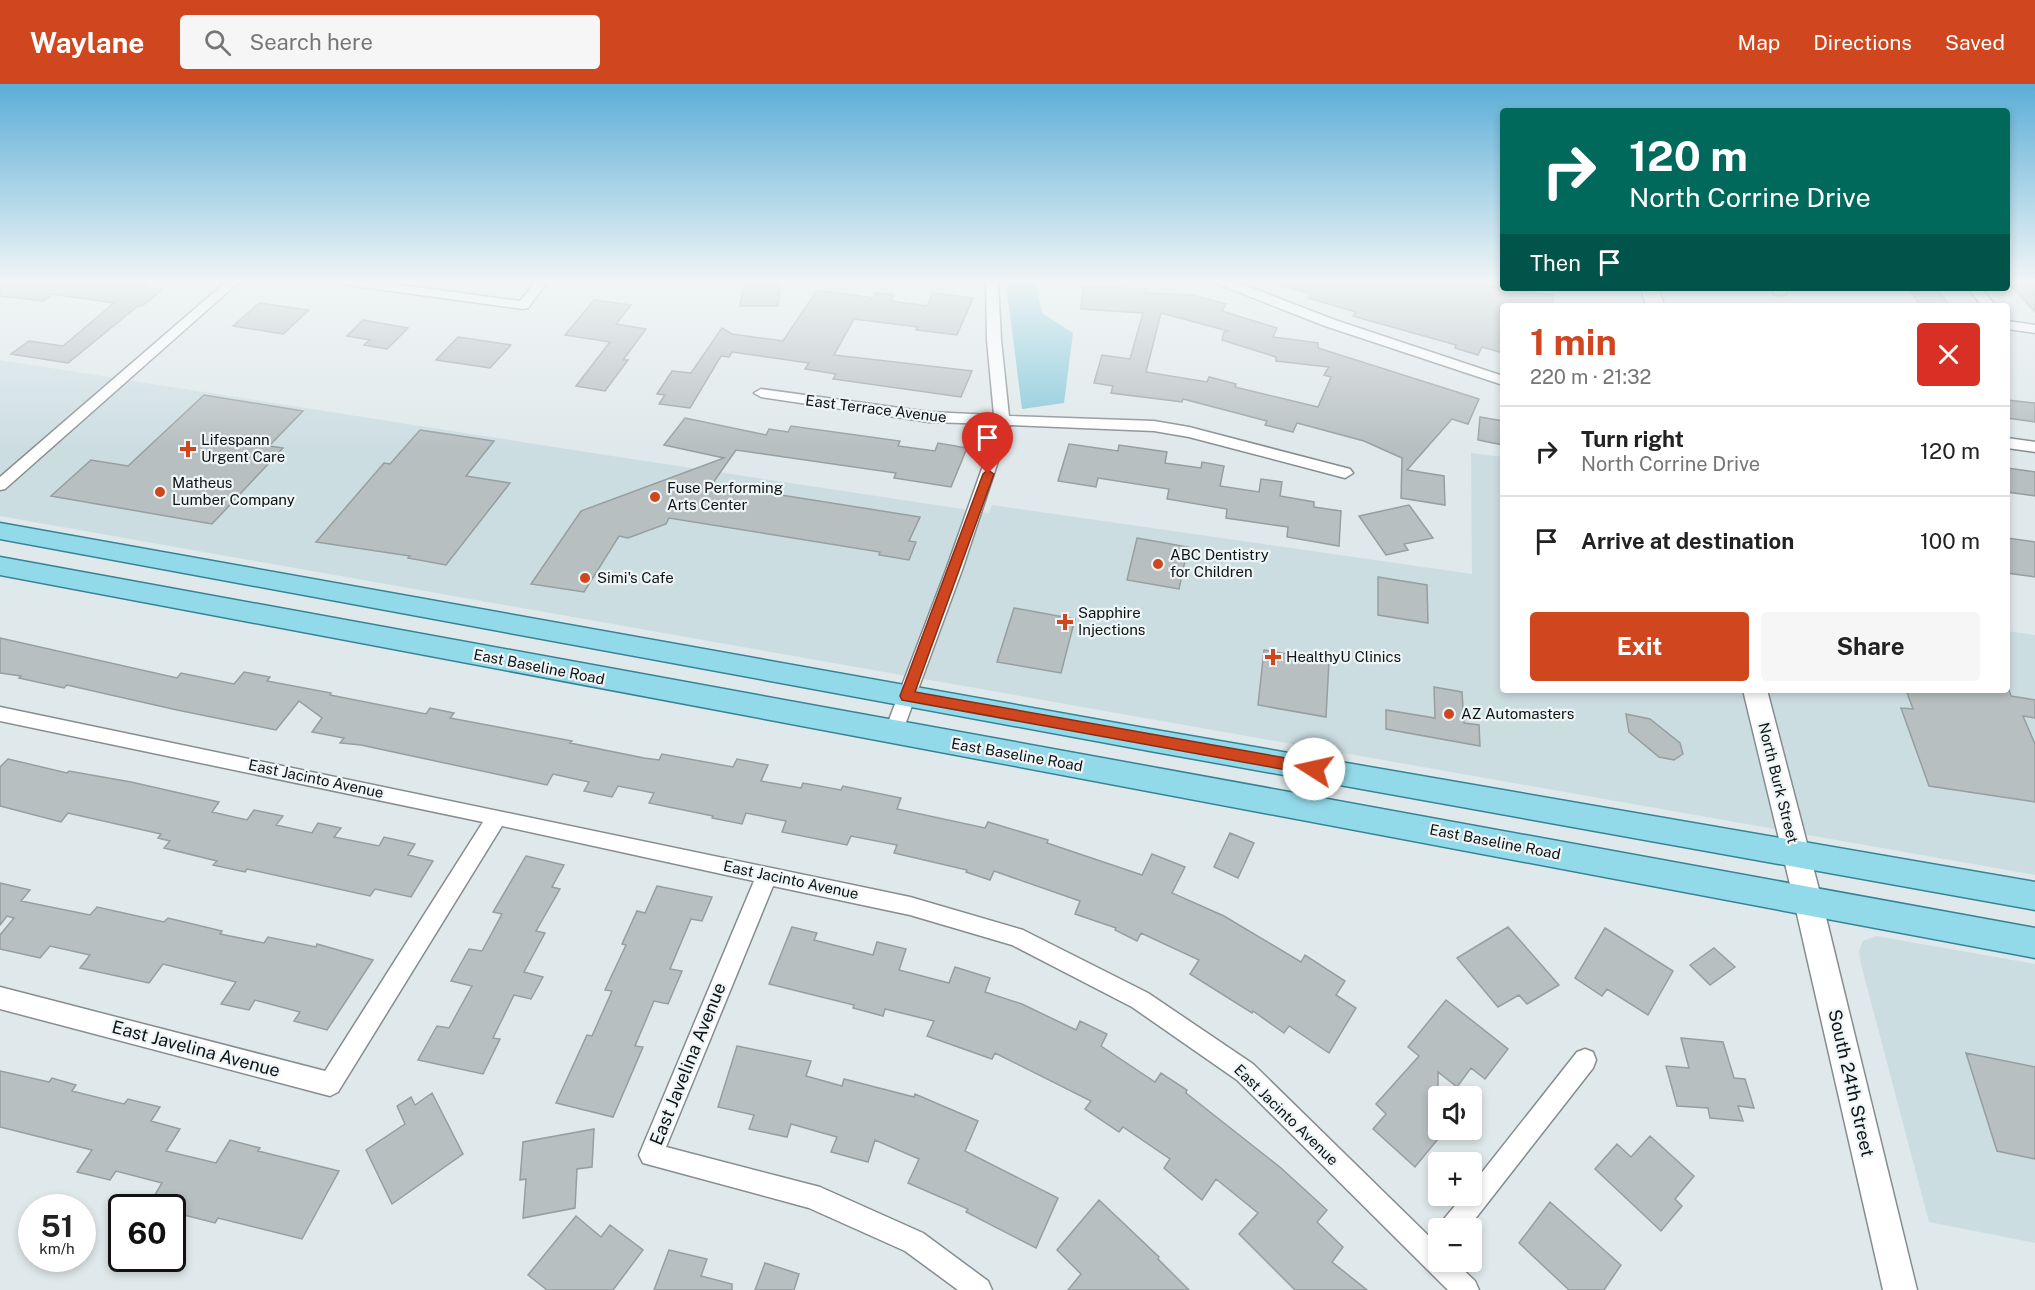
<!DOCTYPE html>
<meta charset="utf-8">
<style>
:root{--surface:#fff;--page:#f6f6f6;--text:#222;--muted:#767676;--line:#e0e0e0;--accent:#cf461f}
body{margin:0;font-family:"Public Sans",sans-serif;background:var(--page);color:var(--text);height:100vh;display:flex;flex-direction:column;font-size:22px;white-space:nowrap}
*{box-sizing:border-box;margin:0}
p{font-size:20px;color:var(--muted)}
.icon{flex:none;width:33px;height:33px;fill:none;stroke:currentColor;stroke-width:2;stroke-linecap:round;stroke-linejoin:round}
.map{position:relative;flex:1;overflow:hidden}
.side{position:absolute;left:1500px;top:219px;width:510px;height:390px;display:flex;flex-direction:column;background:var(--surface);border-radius:6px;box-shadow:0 3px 9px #0003}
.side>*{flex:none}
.banner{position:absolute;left:1500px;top:24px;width:510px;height:183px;border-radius:6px;box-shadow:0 3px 9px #0003;background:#00695c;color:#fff;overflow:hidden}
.fabs{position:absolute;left:1428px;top:1002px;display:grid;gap:12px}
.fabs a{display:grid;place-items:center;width:54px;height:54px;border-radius:6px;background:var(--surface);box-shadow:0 3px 9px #0003;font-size:30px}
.speed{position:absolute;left:18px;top:1110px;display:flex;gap:12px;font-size:30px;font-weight:700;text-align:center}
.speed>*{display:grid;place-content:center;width:78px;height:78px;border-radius:50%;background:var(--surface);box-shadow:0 3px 9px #0003;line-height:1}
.speed small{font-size:15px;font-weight:400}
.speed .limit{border:3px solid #111;border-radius:9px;background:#fff;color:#111}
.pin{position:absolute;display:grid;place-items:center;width:51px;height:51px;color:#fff;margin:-62px -26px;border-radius:50% 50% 50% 0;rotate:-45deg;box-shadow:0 0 6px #0007}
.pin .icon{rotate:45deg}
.me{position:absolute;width:66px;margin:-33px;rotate:280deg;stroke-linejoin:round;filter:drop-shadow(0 0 4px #0008)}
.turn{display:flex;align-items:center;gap:21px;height:126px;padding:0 30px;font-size:27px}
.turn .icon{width:78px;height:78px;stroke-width:2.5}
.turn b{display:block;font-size:42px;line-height:51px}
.then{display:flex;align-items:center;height:57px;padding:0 30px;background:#0003;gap:12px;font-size:22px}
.round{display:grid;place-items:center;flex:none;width:63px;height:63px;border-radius:6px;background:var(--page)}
.head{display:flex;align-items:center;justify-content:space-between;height:102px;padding:0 30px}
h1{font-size:36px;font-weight:700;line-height:45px;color:var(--accent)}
.cta{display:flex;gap:12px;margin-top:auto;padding:12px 30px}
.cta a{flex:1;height:69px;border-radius:6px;background:var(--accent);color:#fff;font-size:24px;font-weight:700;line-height:69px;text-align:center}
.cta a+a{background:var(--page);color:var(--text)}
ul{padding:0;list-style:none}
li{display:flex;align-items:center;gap:18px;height:90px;padding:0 30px;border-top:2px solid var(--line)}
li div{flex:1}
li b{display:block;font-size:22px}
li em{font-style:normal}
header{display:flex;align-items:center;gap:36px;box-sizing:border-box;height:84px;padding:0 30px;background:var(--accent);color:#fff}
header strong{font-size:28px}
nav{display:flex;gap:33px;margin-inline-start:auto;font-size:21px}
.search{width:420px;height:54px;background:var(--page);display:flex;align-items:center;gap:15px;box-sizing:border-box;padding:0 21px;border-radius:6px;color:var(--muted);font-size:22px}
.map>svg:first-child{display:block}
</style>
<header>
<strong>Waylane</strong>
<div class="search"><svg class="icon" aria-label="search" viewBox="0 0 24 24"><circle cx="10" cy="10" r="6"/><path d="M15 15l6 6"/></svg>Search here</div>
<nav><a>Map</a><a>Directions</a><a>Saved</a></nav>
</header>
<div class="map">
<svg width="2035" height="1206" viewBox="0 0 2035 1206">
<rect width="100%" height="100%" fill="#dfe8ea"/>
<path fill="#ccdde2" d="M0 276 586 368 989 429 992 421 1472 490 1471 369 1503 373V606H2007V547L2035 551V791L0 432Z
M1876 852 2035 880V1159L1929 1138 1861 880 1859 867 1863 857Z"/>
<path fill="#83c7d9" d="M1006 199H1036L1042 229 1073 249 1064 319 1022 325Z"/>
<path fill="#b7bfc1" stroke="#969ea0" stroke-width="1.5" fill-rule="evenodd" d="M0 197H140L133 202H136L142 198 148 204 162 206 142 222H138L68 279 11 270 29 257 63 262 114 219 52 210 44 217 0 212Z
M745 197H781L778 222H740Z
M1282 197H1465L1484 202 1553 211 1552 222H1503V269L1482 263 1478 271 1455 264 1456 261 1353 232 1356 228 1308 214 1311 210 1281 201Z
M2007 197H2035V228Z
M1083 203 1147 205 1146 209 1192 211 1226 220 1222 227 1277 244 1273 253 1318 259V264L1479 315 1468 340 1452 335 1407 386 1444 392 1445 421 1401 414 1402 374 1364 357 1297 339 1293 348 1265 341 1267 337 1183 315 1182 318 1111 309 1113 302 1094 299 1102 271 1130 275 1143 229 1081 225ZM1161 229 1228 247 1224 248 1222 256 1276 273V277L1329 283 1324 291 1331 293 1318 323 1235 303 1236 300 1209 293 1207 298 1146 288Z
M1908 204H1936L1950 222H1921Z
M817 206 873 214 875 209 894 211 891 217 927 222 933 209 973 214 957 251 916 246 918 243 854 235 834 271 972 287 961 313 833 295 836 290 805 285 809 279 732 268 729 273 721 272 690 324 659 320 665 311 657 310 672 287 691 289 722 244 732 250 783 257Z
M594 216 631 221 616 240 646 245 623 276H628L605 307 576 302 610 258 565 251Z
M259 219 309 226 283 250 233 242Z
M363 236 408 244 387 265 364 261 370 256 347 252Z
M458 253 511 261 490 284 436 276Z
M204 311 303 327 269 362 283 364 212 440 51 412 91 376 128 382Z
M2007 316 2035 319V338L2007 334Z
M1480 333 1503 337V361L1478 356Z
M685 334 766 351 769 345 788 348 791 342 900 357 898 362 935 367 938 359 967 364 951 403 894 394 896 389 736 366 712 400 920 433 909 457 916 458 909 476 879 471 880 468 669 434 666 440 628 454 619 452 584 508 531 500 581 427 724 374 664 361Z
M420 346 494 357 466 392 510 399 446 481 408 474 410 472 316 458 384 379 390 380Z
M1069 360 1118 367 1119 361 1167 368 1165 379 1201 384 1202 378 1224 382 1220 402 1259 408 1261 395 1282 398 1280 412 1314 418V423L1341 427 1339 462 1287 453 1288 443 1226 434 1227 425 1167 415 1169 405 1098 394 1096 403 1058 397Z
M2007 384 2035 388V412L2007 408Z
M1409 421 1433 454 1404 460 1408 466 1386 471 1359 432Z
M1137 454 1188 463 1179 505 1127 496Z
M2007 454 2035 458V493L2007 489Z
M1378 493 1427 501 1428 539 1378 531Z
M1014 524 1075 535 1061 589 997 578Z
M0 554 177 594 181 589 234 600 244 588 270 593 267 597 331 609 330 611 426 630 430 624 454 629 450 634 572 657 570 659 644 674 659 676 662 670 733 683 737 675 768 681 761 697 801 704 803 699 841 706 843 702 901 714 897 725 985 744 988 738 1048 756 1047 759 1142 791 1152 770 1185 783 1172 809 1224 832 1301 878 1305 871 1345 897 1336 911 1356 924 1329 969 1289 942 1284 949 1253 927 1252 929 1190 890 1199 876 1141 849 1137 857 1115 846 1116 844 1075 830 1080 817 994 787 990 796 966 788 967 786 894 769 897 761 851 752 847 761 782 748 786 737 746 729 742 740 712 734 713 732 649 719 654 709 618 702 612 713 584 707 589 698 553 690 547 701 361 661 340 659 344 654 312 648 322 634 299 617 276 646 177 626 67 601 64 604 19 594 21 592 0 589Z
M1264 566 1329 577 1326 633 1258 621Z
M1434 603 1462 608 1464 639 1479 641 1480 662 1386 645V626L1435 634Z
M1906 606H2009L2011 612 2035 616V634L2023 632 2035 660V718L1929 702 1901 624 1913 625Z
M1626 630 1650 635 1680 659 1683 670 1674 676 1659 673 1629 648Z
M8 675 67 689 69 687 131 698 219 718 212 728 247 736 254 726 283 732 276 741 312 749 318 739 341 744 334 753 379 762 384 753 415 760 408 771 433 777 411 813 375 805 370 812 247 785 245 788 213 781 217 777 164 764 170 757 158 754 161 750 68 729 61 738 0 722V683Z
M1230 749 1254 759 1238 794 1214 783Z
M526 772 564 781 552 803 560 805 536 847 545 849 524 888 543 893 531 915 514 911 493 954 500 955 483 990 418 976 437 942 449 944 472 902 451 897 469 865 482 867 502 830 493 828Z
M0 799 30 806 21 817 90 831 97 823 164 838 168 834 222 847 220 850 264 859 268 853 316 863 317 860 373 876 327 946 294 937 300 928 255 916 249 926 221 920 236 898 163 880 149 899 80 884 90 871 50 862 40 874 0 865V851L14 834 7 832 0 841Z
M657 802 712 813 702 837 691 835 670 885 682 887 668 920 654 917 635 962 643 963 613 1033 556 1019 587 951 592 952 612 907 605 906 626 861 622 860 637 827 645 829Z
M792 843 817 849 814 856 873 871 877 858 906 865 899 886 949 899 955 883 990 894 985 908 1022 920 1076 946 1080 937 1107 950 1101 962 1155 998 1161 989 1187 1006 1186 1009 1281 1084 1327 1126 1317 1138 1343 1163 1332 1178 1367 1206H1295L1239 1150 1258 1129 1216 1095 1202 1116 1164 1084 1170 1075 1123 1043 1119 1048 1085 1025 1091 1017 995 969 992 975 927 952 934 937 885 925 883 932 853 924 854 921 769 900Z
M1508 843 1559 901 1527 920 1519 911 1498 923 1457 874Z
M1605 844 1673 887 1648 931 1607 905 1602 912 1575 894Z
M1714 864 1735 883 1710 901 1690 881Z
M1446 916 1508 965 1485 995 1471 984 1457 1003 1438 988V1055L1415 1083 1373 1045 1386 1030 1376 1020 1419 972 1408 963Z
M1681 954 1723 958 1734 994 1745 995 1754 1024 1738 1022 1743 1037 1710 1034 1708 1024 1677 1022 1666 982 1689 984Z
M737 962 811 977 806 992 842 1002 844 995 914 1013 915 1010 978 1037 965 1067 1058 1114 1036 1164 966 1128 968 1125 908 1099 919 1075 875 1056 868 1078 831 1068 837 1053 791 1040 787 1053 749 1045 754 1031 718 1023Z
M1966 969 2035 983V1075L1997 1067Z
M0 987 49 998 52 994 76 1001 72 1007 124 1020 128 1015 160 1023 151 1037 180 1045 166 1067 216 1079 230 1056 260 1064 258 1067 339 1087 302 1155 218 1134 215 1139 172 1128V1124H147L162 1099 116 1087 110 1096 77 1088 92 1066 0 1043Z
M432 1009 463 1070 392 1120 366 1066 405 1040 397 1022 411 1013 415 1021Z
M594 1045 592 1083 577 1085 575 1124 523 1134 526 1095 520 1096 523 1058Z
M1650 1052 1694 1092 1675 1115 1682 1122 1661 1147 1595 1085 1617 1060 1631 1073Z
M1099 1116 1159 1173 1158 1175 1189 1206H1068L1081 1190 1057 1166Z
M1550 1118 1621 1181 1604 1206H1569L1519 1159Z
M576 1132 601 1153 610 1141 643 1166 613 1206H547L528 1191Z
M669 1166 707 1175 701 1192 732 1200V1206H654Z
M765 1179 799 1190 794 1206H755Z"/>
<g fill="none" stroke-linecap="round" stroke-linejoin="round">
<g stroke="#858d8f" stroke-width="3">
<path id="street" d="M227 197H240L5 405 0 406V393Z
M341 197H372L520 217 536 197H548L528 224 523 225 347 201Z
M986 197H998L1001 256 1009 332 1154 337 1189 343 1350 385 1353 389 1345 394 1189 353 1154 347 1010 341 962 486 902 649 900 654 893 657 886 654 884 649 946 486 996 345 995 340 929 338 761 313 754 309 761 305 929 328 994 331 987 256Z
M1217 197H1234L1335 236 1503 292V301L1325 242 1218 200Z
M1772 204H1784L1786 208 1785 211H1775Z
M1968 204H1981L1996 222H1982Z
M2007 237 2035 241V249L2007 245Z
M2007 354 2035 358V368L2007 364Z
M0 623 910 813 1023 846 1148 909 1253 980 1438 1161V1178H1455L1475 1197 1479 1206H1448L1237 996 1132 923 1012 861 910 831 773 802 666 1063 820 1103 923 1149 988 1197 992 1206H958L905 1167 809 1124 643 1079 639 1071 754 797 502 742 338 1008 330 1012 0 925V903L325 987 483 738 0 637Z
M1585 965 1593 968 1596 976 1593 984 1468 1144H1441L1444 1135 1463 1112H1472V1101L1577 968Z"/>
</g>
<g stroke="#858d8f" stroke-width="3">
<path id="secondary" d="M1641 204H1659L1664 222H1646Z
M1743 606H1767L1822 817 1917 1206H1883L1794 817Z"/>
</g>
<g stroke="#358395" stroke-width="3">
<path id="primary" d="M0 439 1150 645 2035 798V826L1150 667 0 455Z
M0 473 2035 844V874L0 491Z"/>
</g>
<use href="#street" fill="#fff" fill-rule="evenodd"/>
<use href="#secondary" fill="#fff" fill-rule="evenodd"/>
<use href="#primary" fill="#92d9e9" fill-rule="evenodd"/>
</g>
<linearGradient id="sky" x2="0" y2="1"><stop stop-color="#5baed7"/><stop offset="0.54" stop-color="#f1f5f6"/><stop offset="1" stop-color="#f1f5f6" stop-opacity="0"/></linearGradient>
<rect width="2035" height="365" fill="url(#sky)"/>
<path fill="#cf461f" stroke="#872e14" stroke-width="1.5" d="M988 386 994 390 915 608 1314 679 1319 681 1321 685 1319 689 1314 691 902 616 900 612 983 390Z"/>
<g fill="#cf461f" stroke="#edf5f7" stroke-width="2">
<path d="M185 356h6v6h6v6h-6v6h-6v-6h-6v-6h6z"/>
<circle cx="160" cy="408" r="6"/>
<circle cx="655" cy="413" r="6"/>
<circle cx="1158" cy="480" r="6"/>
<circle cx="585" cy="494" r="6"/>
<path d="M1062 529h6v6h6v6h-6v6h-6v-6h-6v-6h6z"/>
<path d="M1270 564h6v6h6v6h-6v6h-6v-6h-6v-6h6z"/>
<circle cx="1449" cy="630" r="6"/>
</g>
<g text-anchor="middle" stroke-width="4.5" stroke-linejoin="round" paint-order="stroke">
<g font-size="15" fill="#101314" stroke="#edf5f7">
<text transform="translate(876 325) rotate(7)" y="5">East Terrace Avenue</text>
<text transform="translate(539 583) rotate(11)" y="5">East Baseline Road</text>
<text transform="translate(1017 671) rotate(10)" y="5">East Baseline Road</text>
<text transform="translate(316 695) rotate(12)" y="5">East Jacinto Avenue</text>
<text transform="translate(1778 699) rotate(76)" y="5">North Burk Street</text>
<text transform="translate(1495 758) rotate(11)" y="5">East Baseline Road</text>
<text transform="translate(791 796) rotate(12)" y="5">East Jacinto Avenue</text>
<text transform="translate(1286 1031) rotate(44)" y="5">East Jacinto Avenue</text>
</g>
<g font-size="15" fill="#101314" stroke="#edf5f7" text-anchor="start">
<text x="201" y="361">Lifespann<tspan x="201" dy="17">Urgent Care</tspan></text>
<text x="172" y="404">Matheus<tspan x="172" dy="17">Lumber Company</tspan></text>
<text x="667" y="409">Fuse Performing<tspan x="667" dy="17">Arts Center</tspan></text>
<text x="1170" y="476">ABC Dentistry<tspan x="1170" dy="17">for Children</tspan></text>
<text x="597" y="499">Simi's Cafe</text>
<text x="1078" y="534">Sapphire<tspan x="1078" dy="17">Injections</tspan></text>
<text x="1286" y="578">HealthyU Clinics</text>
<text x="1461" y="635">AZ Automasters</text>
</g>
<g font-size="18" fill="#101314" stroke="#edf5f7">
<text transform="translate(196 965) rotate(15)" y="6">East Javelina Avenue</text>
<text transform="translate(688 980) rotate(-68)" y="6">East Javelina Avenue</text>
<text transform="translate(1851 999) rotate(77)" y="6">South 24th Street</text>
</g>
</g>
</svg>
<div class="fabs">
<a><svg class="icon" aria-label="sound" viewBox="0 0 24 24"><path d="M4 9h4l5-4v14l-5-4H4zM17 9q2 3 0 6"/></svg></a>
<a>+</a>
<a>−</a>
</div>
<div class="speed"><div>51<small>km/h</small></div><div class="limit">60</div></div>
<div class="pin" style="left:988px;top:390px;background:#d93025"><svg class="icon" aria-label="arrive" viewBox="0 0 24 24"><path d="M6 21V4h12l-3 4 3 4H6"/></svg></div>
<svg class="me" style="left:1314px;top:685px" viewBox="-20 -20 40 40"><circle r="19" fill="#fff"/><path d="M0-13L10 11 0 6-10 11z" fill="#cf461f"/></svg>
<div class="banner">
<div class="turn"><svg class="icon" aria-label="right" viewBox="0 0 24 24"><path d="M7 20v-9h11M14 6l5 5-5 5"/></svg><div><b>120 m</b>North Corrine Drive</div></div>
<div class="then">Then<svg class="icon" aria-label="arrive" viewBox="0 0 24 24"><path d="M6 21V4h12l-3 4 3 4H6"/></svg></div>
</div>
<section class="side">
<div class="head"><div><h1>1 min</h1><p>220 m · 21:32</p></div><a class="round" style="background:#d93025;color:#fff"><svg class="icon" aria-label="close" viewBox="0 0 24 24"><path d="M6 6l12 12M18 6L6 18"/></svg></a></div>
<ul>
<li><svg class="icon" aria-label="right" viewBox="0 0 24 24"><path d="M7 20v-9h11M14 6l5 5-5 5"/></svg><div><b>Turn right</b><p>North Corrine Drive</p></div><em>120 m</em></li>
<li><svg class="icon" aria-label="arrive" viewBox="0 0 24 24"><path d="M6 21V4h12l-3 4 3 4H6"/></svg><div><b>Arrive at destination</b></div><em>100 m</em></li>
</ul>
<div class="cta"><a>Exit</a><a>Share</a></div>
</section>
</div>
